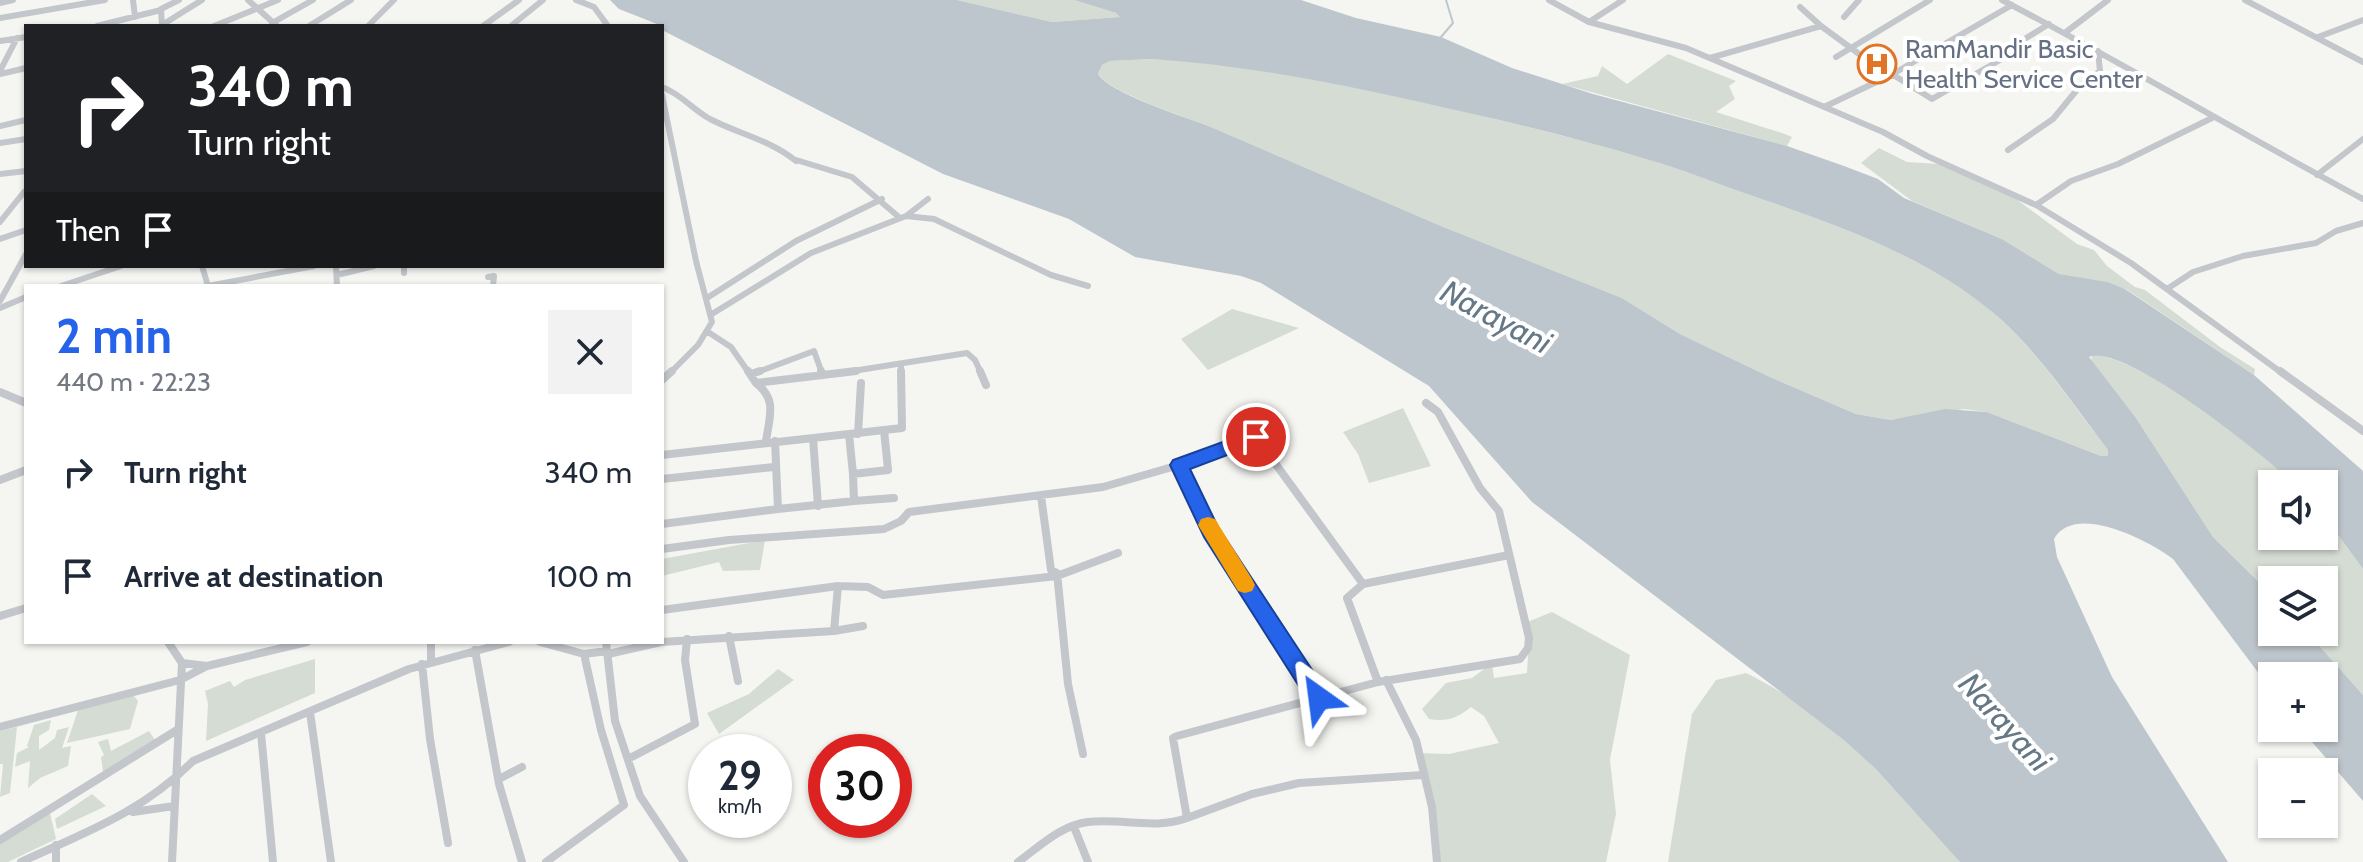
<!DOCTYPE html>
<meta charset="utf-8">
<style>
:root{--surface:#fff;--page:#f2f2f3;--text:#1f2937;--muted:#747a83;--accent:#2563eb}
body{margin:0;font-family:Cabin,sans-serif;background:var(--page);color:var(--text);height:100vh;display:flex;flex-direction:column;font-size:30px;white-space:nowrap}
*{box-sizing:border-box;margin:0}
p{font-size:26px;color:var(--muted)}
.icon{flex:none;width:44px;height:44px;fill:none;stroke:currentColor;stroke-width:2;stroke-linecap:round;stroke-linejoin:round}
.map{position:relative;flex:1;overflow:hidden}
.panel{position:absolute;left:24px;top:284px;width:640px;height:360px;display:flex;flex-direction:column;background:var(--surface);border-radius:0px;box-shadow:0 2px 6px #0004}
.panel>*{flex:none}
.top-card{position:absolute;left:24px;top:24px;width:640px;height:244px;border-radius:0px;box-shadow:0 2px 6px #0004;background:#202124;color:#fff;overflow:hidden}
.controls{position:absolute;left:2258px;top:470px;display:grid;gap:16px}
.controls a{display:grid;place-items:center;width:80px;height:80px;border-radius:0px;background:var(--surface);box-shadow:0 2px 6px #0004;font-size:40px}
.speed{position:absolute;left:688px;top:734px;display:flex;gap:16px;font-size:40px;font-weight:700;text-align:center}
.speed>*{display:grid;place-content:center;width:104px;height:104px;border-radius:50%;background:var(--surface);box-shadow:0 2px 6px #0004;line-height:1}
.speed small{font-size:20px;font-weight:400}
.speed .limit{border:12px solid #d22;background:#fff;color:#111}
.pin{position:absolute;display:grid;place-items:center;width:68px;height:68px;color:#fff;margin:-34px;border:4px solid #fff;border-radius:50%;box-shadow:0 2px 8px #0007}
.me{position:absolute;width:88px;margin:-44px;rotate:329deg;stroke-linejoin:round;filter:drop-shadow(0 0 6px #0008)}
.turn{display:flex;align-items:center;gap:28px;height:168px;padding:0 32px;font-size:36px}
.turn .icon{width:104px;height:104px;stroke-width:2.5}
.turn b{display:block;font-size:56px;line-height:68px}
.then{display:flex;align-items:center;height:76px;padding:0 32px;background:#0003;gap:16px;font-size:30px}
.round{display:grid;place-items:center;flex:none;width:84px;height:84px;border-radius:0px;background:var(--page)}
.headline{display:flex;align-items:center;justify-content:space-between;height:136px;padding:0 32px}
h1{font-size:48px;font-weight:800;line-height:60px;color:var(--accent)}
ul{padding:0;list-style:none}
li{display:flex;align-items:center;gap:24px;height:104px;padding:0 32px}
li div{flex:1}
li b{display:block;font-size:30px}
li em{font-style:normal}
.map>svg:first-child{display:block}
</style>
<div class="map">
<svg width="2363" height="862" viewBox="0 0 2363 862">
<rect width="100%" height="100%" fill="#f5f6f2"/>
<path fill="#d5dcd3" d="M957 0H1074L1116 13 1120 17 1052 22Z
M1668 54 1736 81 1729 86 1735 99 1716 112 1785 134 1792 137 1787 146 1562 84 1598 76 1602 66 1627 84Z
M1152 59C1239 63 1323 80 1409 99 1489 117 1570 136 1650 160 1682 169 1714 183 1747 194 1832 223 1920 253 1991 311 2037 349 2072 404 2108 450V456H2101L1987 412 1964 409 1891 420 1856 414 1770 377 1680 334 1622 298 1441 226 1206 125C1184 117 1108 91 1098 74L1102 65 1110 61Z
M1879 148 1907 162 1939 164 2016 199 2077 244 2094 250 2107 266 2135 287 2145 290 2220 347 2255 369 2254 375 2126 289 2059 274 2002 239 1912 201 1861 163Z
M1232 309 1299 328 1208 370 1181 339Z
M2092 355C2144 357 2256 447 2294 484H2272V536H2324V516L2363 569V695L2307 632H2324V580H2272V595L2213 537 2136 418 2091 362Z
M1403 408 1431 466 1369 483 1358 454 1343 432Z
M765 540 760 570 723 571 719 562 662 576V559Z
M1552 612 1630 655 1610 760 1616 814 1606 862H1437L1438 846 1417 753 1449 754 1499 743 1484 716 1471 707C1457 718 1447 722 1429 719L1422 709 1446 683 1472 678 1492 663 1494 678 1527 673 1529 638 1525 623Z
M315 659V693L206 741 208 704 205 691 230 681 234 687 245 680Z
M778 669 794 680 719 734 707 713 749 694Z
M1746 673C1831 714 1900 789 1960 862H1668L1692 714 1716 680Z
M133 695 138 701 130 729 67 743 78 710Z
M51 720 49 730 39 736V750L55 738 57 730 69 727 62 748 71 746 68 766 40 778 28 788 30 761 15 767 17 753 29 747 27 746 34 725Z
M17 727 10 793 0 797 3 764H0V731Z
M149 731 155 740 103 772 101 757 104 755 98 742 108 739 111 751Z
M92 794 106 806 57 829 55 819Z
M50 813 56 839 8 862H0V842Z"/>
<path fill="#bec6cd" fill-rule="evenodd" d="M610 0H957L1052 22 1120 17 1116 13 1074 0H1301L1356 18 1441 37 1512 68 1593 94 1787 146 1844 166 1878 179 1904 198 2002 239 2059 274 2107 282 2125 289 2254 375 2363 471V569L2324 516V484H2294C2267 457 2124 342 2089 357L2136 418 2213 537 2272 595V632H2307L2363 695V801L2300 728H2324V676H2272V691L2173 559C2149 541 2075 502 2054 539L2057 557 2112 677 2228 862H1960L1877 770 1844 740 1532 502 1429 386 1261 283 1241 276 1135 257 1069 219 943 174 662 30V26L619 9ZM1152 59C1243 65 1331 82 1420 102 1497 119 1574 137 1649 160 1682 169 1714 183 1747 194 1832 223 1920 253 1991 311 2037 349 2072 403 2108 450V456H2101L1987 412 1945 409 1891 420 1856 414 1770 377 1680 334 1622 298 1441 226 1206 125C1184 117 1108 92 1098 74L1102 65 1110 61Z"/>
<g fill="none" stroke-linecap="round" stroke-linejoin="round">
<path stroke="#bec6cd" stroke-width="2" d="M1441 37 1453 23 1446 0"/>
<path stroke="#c3c6ca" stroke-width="6" d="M133 0 135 17
M248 0 277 26
M576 0 594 7 608 26
M1549 0 1589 22 1686 48 1883 132 1927 156 2036 205 2131 263 2282 373
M2002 0C2124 64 2242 134 2363 199
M2245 0 2363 62
M0 3 13 0
M1844 17 1859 0
M0 18 105 0
M1589 22 1623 0
M272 23 313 0
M162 25 202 0
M97 26 161 10
M162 26 161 9 179 0
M214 26 278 0
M309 26 351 0
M368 26 394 0
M483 26 519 0
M511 26 543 0
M1821 26 1889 76 1824 107
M2066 32 2108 0
M2318 37 2363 20
M0 41 26 37
M1836 57 1930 0
M1710 58 1821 26 1800 7
M0 71 17 38
M0 74 26 68
M1891 75 2012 5
M1889 76H1895L1932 99 2007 56 2005 51 2049 24
M662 87C681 94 692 109 710 119 739 134 770 140 796 161
M662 95 696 261 712 322 698 345 670 373
M0 126 26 120
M0 143 26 139
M2008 150 2053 119 2081 85 2100 71 2098 51
M793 159 852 177 900 218
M0 174 26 171
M2317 175 2363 139
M2036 205 2071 181 2118 164 2212 118
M906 216 928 199
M0 222 24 192
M0 239 26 230
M202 266 208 286 314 266
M336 266 337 286
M404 266V273
M337 275 374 266
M488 277 494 276 493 286
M61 286 121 266
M2167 289 2193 272 2243 256 2316 243 2336 231 2363 223
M707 298 796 241 882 199
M0 301 26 254
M0 308 26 297
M712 314 811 253 906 216 934 219 1051 275 1088 286
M708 332 731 347 749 373
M901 365V373
M755 373 814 351 822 373
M840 373 967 353 975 360 981 373"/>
<path stroke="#c3c6ca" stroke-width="8" d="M748 371 756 383 856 371
M821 371 823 375
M980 371 986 385
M2280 371 2363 431
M751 374 760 371
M662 380 672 371
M756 383C778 400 769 417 766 442
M0 392 26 403
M849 434 853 474
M858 434 861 383
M813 438 818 506
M775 441 778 509 854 501 853 474 888 470 884 430
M662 455 902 428 901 371
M1179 465 1211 532 1319 698
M662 479 774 467
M0 480 26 470
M1041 496 1051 570 1057 573 1068 684 1083 754
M854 501 894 498
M662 524 778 509
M662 549 729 540 884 529 901 521 909 512 1103 487 1179 465 1256 437 1363 584 1347 598 1378 682
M1363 584 1509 555
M838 586 868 587 883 595 1057 576 1118 553
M662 610 838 586 834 631
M0 616 26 608
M729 636 738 681
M168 642 182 663 207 666 307 642
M431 642V661
M540 642 584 654 607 651 606 642
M662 642 834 631 863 626
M475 650 499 784 522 862
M607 651 615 721 640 796 684 862
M608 654 661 642
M422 664 430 739 448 843
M1386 680 1416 740 1432 807 1437 862
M310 712 331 862
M0 727 180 680 207 666
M261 733 273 862
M628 759 695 724 685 660 687 639
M499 779 522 767
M133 812 174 806
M1187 818 1252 794 1299 783 1423 775
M1074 827 1088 862
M0 840 177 730
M56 845V862
M21 862C86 832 141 813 193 761L409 669 509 642
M172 862 182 663
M546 862 624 805 601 730 584 654
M1018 862C1039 847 1061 825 1088 822 1122 818 1154 830 1187 818L1173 738 1177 736 1378 682 1520 659 1528 648 1529 638 1499 511 1480 488 1438 412 1426 403"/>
</g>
<path fill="#2563eb" stroke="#184099" stroke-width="2" d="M1256 430 1265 437 1262 442 1190 469 1218 527 1326 691 1329 698 1326 705 1319 708 1311 705 1204 537 1170 465 1173 460Z"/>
<path fill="#f59e0b" d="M1208 517 1215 519 1252 579 1255 585 1252 591 1245 593 1238 591 1201 530 1198 525 1201 519Z"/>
<defs>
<g id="hospital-ring" transform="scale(2)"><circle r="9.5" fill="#fff" stroke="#e27426" stroke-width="1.5"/><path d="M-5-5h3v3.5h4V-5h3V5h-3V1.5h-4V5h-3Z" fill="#e27426"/></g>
</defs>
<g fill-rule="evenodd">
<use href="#hospital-ring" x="1877" y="64"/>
</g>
<g text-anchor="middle" stroke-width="8" stroke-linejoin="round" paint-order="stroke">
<g font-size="26" fill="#657083" stroke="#fff" text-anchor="start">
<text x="1905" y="58">RamMandir Basic<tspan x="1905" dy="30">Health Service Center</tspan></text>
</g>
<g font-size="32" font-style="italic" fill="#657886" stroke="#fff">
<text transform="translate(1496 317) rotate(28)" y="11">Narayani</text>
<text transform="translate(2005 722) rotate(48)" y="11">Narayani</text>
</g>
</g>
</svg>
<div class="controls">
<a><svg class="icon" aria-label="sound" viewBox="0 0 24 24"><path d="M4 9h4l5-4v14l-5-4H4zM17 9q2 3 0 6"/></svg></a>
<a><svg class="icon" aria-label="layers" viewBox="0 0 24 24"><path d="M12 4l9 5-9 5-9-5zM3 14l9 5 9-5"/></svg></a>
<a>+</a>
<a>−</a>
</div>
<div class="speed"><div>29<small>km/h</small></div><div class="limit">30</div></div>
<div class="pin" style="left:1256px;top:437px;background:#d93025"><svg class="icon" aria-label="arrive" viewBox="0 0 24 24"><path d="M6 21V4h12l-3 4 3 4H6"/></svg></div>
<svg class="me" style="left:1319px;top:698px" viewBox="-20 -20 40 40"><path d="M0-17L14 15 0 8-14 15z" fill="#2563eb" stroke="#fff" stroke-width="4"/></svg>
<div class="top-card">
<div class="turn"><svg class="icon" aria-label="right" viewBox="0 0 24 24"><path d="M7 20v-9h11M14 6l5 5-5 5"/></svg><div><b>340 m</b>Turn right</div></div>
<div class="then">Then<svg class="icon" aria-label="arrive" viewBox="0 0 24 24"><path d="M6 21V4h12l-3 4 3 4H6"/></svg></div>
</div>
<section class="panel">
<div class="headline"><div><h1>2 min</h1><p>440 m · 22:23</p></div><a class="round"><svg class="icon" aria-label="close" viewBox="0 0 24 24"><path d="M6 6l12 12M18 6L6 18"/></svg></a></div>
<ul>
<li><svg class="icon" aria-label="right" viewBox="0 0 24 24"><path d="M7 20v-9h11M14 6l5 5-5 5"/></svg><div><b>Turn right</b></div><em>340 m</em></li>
<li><svg class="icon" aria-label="arrive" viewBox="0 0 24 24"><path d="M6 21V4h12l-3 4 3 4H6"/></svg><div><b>Arrive at destination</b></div><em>100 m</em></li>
</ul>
</section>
</div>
